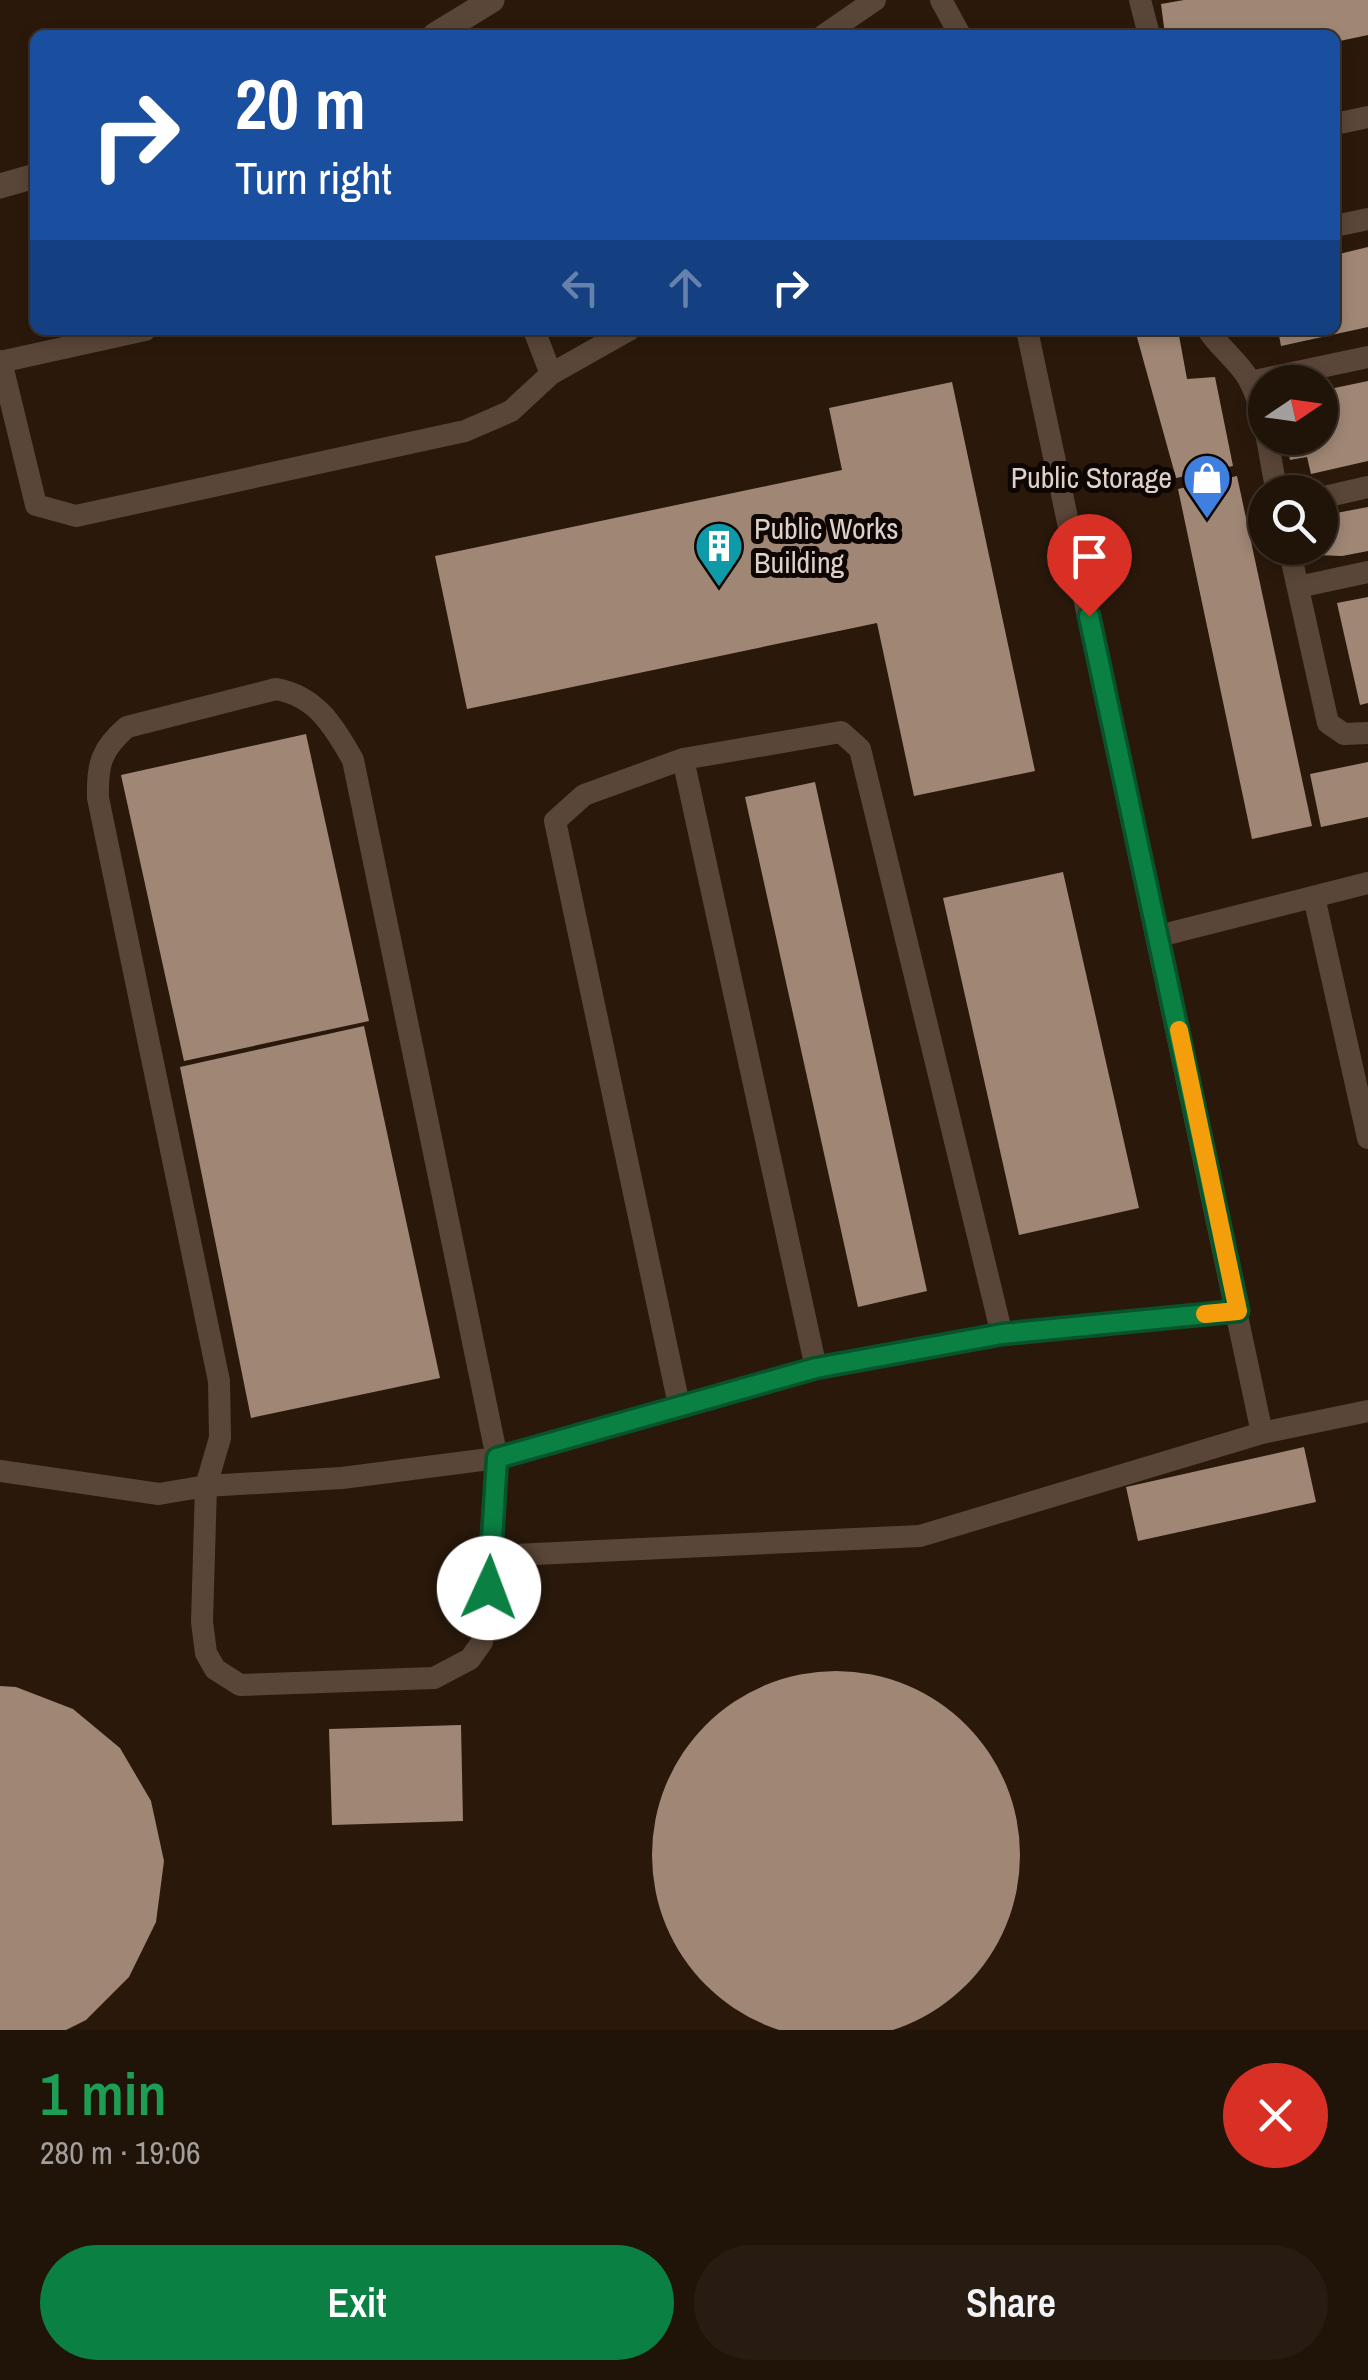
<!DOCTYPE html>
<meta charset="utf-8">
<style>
:root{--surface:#201308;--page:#281c12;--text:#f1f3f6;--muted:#a29e9c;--line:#3d3229;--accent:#0b8043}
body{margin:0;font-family:"Archivo Narrow",sans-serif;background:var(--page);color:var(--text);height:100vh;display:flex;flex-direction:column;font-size:38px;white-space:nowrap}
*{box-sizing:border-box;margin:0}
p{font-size:32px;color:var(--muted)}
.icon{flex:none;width:55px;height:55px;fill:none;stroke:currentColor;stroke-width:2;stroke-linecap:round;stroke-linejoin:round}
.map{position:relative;height:2030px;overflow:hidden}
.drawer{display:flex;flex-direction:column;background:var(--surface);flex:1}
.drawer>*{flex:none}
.hud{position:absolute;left:30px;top:30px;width:1310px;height:305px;border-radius:15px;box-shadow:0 5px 15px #0003,0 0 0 2px var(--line);background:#1a4fa0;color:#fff;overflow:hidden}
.needle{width:65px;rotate:77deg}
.tools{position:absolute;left:1248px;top:365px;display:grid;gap:20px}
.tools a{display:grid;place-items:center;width:90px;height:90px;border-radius:50%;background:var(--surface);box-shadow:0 5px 15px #0003,0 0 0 2px var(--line);font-size:50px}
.pin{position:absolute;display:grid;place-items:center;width:85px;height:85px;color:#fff;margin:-102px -42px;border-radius:50% 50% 50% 0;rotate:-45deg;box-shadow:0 0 10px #0007}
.pin .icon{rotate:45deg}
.me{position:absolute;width:110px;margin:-55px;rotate:2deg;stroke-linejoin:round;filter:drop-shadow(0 0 8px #0008)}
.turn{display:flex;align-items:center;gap:35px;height:210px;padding:0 40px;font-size:45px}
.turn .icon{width:130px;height:130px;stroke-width:2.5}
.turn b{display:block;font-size:70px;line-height:85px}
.lanes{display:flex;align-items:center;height:95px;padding:0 40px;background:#0003;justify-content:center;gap:50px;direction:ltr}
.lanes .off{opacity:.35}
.round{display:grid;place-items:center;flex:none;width:105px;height:105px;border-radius:52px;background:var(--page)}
.summary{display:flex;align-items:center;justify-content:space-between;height:170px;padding:0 40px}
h1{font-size:60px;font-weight:600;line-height:75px;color:#1e9e55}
.primary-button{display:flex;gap:20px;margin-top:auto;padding:20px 40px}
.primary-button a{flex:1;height:115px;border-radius:60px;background:var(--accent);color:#fff;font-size:40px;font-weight:600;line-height:115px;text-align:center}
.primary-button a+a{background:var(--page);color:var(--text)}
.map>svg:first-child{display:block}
</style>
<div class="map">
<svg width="1368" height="2030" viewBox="0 0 1368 2030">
<rect width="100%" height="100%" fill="#2a190b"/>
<path fill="#a08775" d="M1184 0H1368V35L1335 42V35H1165L1161 4Z
M1368 247V327L1281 346 1278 330H1335V255Z
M1135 330H1178L1187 379 1215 377 1233 466 1176 478Z
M1368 381V461L1311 474 1307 457 1290 460 1285 438H1320V391Z
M952 382 1035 771 914 796 877 623 467 709 435 556 842 470 829 408Z
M1237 476 1312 826 1252 839 1178 489Z
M1368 507V551L1342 556 1317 555 1320 524 1331 514Z
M1368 597V703L1360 705 1337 603Z
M306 734 369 1021 184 1061 121 775Z
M1368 762V817L1321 827 1310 774Z
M815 782 927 1291 858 1307 745 797Z
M1063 872 1139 1208 1019 1235 943 898Z
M364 1026 440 1378 251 1418 180 1067Z
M1304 1447 1316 1502 1138 1541 1126 1487Z
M652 1855a184 184 0 1 1 368 0a184 184 0 1 1-368 0Z
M0 1686 16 1687 73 1709 120 1748 151 1801 164 1861 156 1922 129 1977 86 2020 66 2030H0Z
M461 1725 463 1821 332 1825 329 1729Z"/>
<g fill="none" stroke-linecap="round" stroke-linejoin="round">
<path stroke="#5a4638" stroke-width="22" d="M941 0 960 35
M1140 0 1149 35
M824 35 875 0
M1335 124 1368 117
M1335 226 1368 219
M534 330 551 374 629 330
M1027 330 1262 1433
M1208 330C1219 347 1238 361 1248 378 1266 410 1269 457 1277 492
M1 361 36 505 76 516 465 431 511 411 551 374
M0 362 145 330
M1250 382 1368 357
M1320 498 1368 487
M1289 548 1328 723 1344 734 1368 733
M1298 587 1368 572
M276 689C316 696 334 726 353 760L497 1458 482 1642 470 1659 434 1678 240 1685 215 1669 206 1653 202 1622 206 1486 220 1438 219 1381 98 798C97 765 101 749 127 727Z
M683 759 816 1368
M1314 897 1368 1138
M1159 936 1368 883
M679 1405 555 821 584 795 683 759 841 732 860 749 1002 1335
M0 1471 159 1494 206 1486 342 1478 497 1458 816 1368 1002 1335 1238 1311
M490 1556 920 1536 1262 1433 1368 1411"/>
<path stroke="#5a4638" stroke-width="25" d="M435 35 492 0
M0 186 35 176"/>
</g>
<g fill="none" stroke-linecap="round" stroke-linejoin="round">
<g stroke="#07532c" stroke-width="25">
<path id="route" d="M489 1588 497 1458 816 1368 1002 1334 1238 1311 1089 616"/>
</g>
<use href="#route" stroke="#0b8043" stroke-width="18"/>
<path stroke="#f59e0b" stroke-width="18" d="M1179 1030 1238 1311 1205 1314"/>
</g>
<defs>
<g id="shop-pin" transform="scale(2.5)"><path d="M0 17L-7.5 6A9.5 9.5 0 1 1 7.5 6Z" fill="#3f7fe0" stroke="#0d0603"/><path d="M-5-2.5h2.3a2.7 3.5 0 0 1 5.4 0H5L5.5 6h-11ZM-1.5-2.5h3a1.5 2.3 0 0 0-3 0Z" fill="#fff"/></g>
<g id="building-pin" transform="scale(2.5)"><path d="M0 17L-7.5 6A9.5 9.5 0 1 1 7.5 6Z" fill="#0f9aa8" stroke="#0d0603"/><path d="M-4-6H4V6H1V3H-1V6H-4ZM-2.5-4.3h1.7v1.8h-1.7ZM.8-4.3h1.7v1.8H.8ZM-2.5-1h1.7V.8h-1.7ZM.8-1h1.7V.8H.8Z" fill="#fff"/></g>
</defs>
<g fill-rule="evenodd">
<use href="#shop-pin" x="1207" y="478"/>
<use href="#building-pin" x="719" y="546"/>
</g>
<g text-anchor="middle" stroke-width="10" stroke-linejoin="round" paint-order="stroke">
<g font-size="30" fill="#ddd1c9" stroke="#0d0603" text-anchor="end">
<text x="1172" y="488">Public Storage</text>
<text x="754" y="539" text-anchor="start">Public Works<tspan x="754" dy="34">Building</tspan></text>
</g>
</g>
</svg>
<div class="tools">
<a><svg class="needle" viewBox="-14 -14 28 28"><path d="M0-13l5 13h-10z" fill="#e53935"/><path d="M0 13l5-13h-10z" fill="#a29e9c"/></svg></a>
<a><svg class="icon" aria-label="search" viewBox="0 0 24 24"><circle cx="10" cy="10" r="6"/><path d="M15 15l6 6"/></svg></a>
</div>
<div class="pin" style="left:1089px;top:616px;background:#d93025"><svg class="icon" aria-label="arrive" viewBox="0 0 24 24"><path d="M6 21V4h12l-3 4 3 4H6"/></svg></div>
<svg class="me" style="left:489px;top:1588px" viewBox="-20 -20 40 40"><circle r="19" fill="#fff"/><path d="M0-13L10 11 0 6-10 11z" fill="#0b8043"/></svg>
<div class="hud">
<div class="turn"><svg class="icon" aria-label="right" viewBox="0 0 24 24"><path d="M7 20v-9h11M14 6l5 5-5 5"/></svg><div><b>20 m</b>Turn right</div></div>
<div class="lanes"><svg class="icon off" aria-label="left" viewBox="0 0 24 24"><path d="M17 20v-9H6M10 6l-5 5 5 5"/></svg><svg class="icon off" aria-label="ahead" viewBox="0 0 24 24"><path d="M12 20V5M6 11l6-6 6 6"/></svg><svg class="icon" aria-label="right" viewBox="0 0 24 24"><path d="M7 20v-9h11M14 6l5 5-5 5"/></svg></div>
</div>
</div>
<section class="drawer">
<div class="summary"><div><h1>1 min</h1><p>280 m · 19:06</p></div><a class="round" style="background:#d93025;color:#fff"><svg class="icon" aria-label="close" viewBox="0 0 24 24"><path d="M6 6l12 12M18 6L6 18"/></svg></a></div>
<div class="primary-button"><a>Exit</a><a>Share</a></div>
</section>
